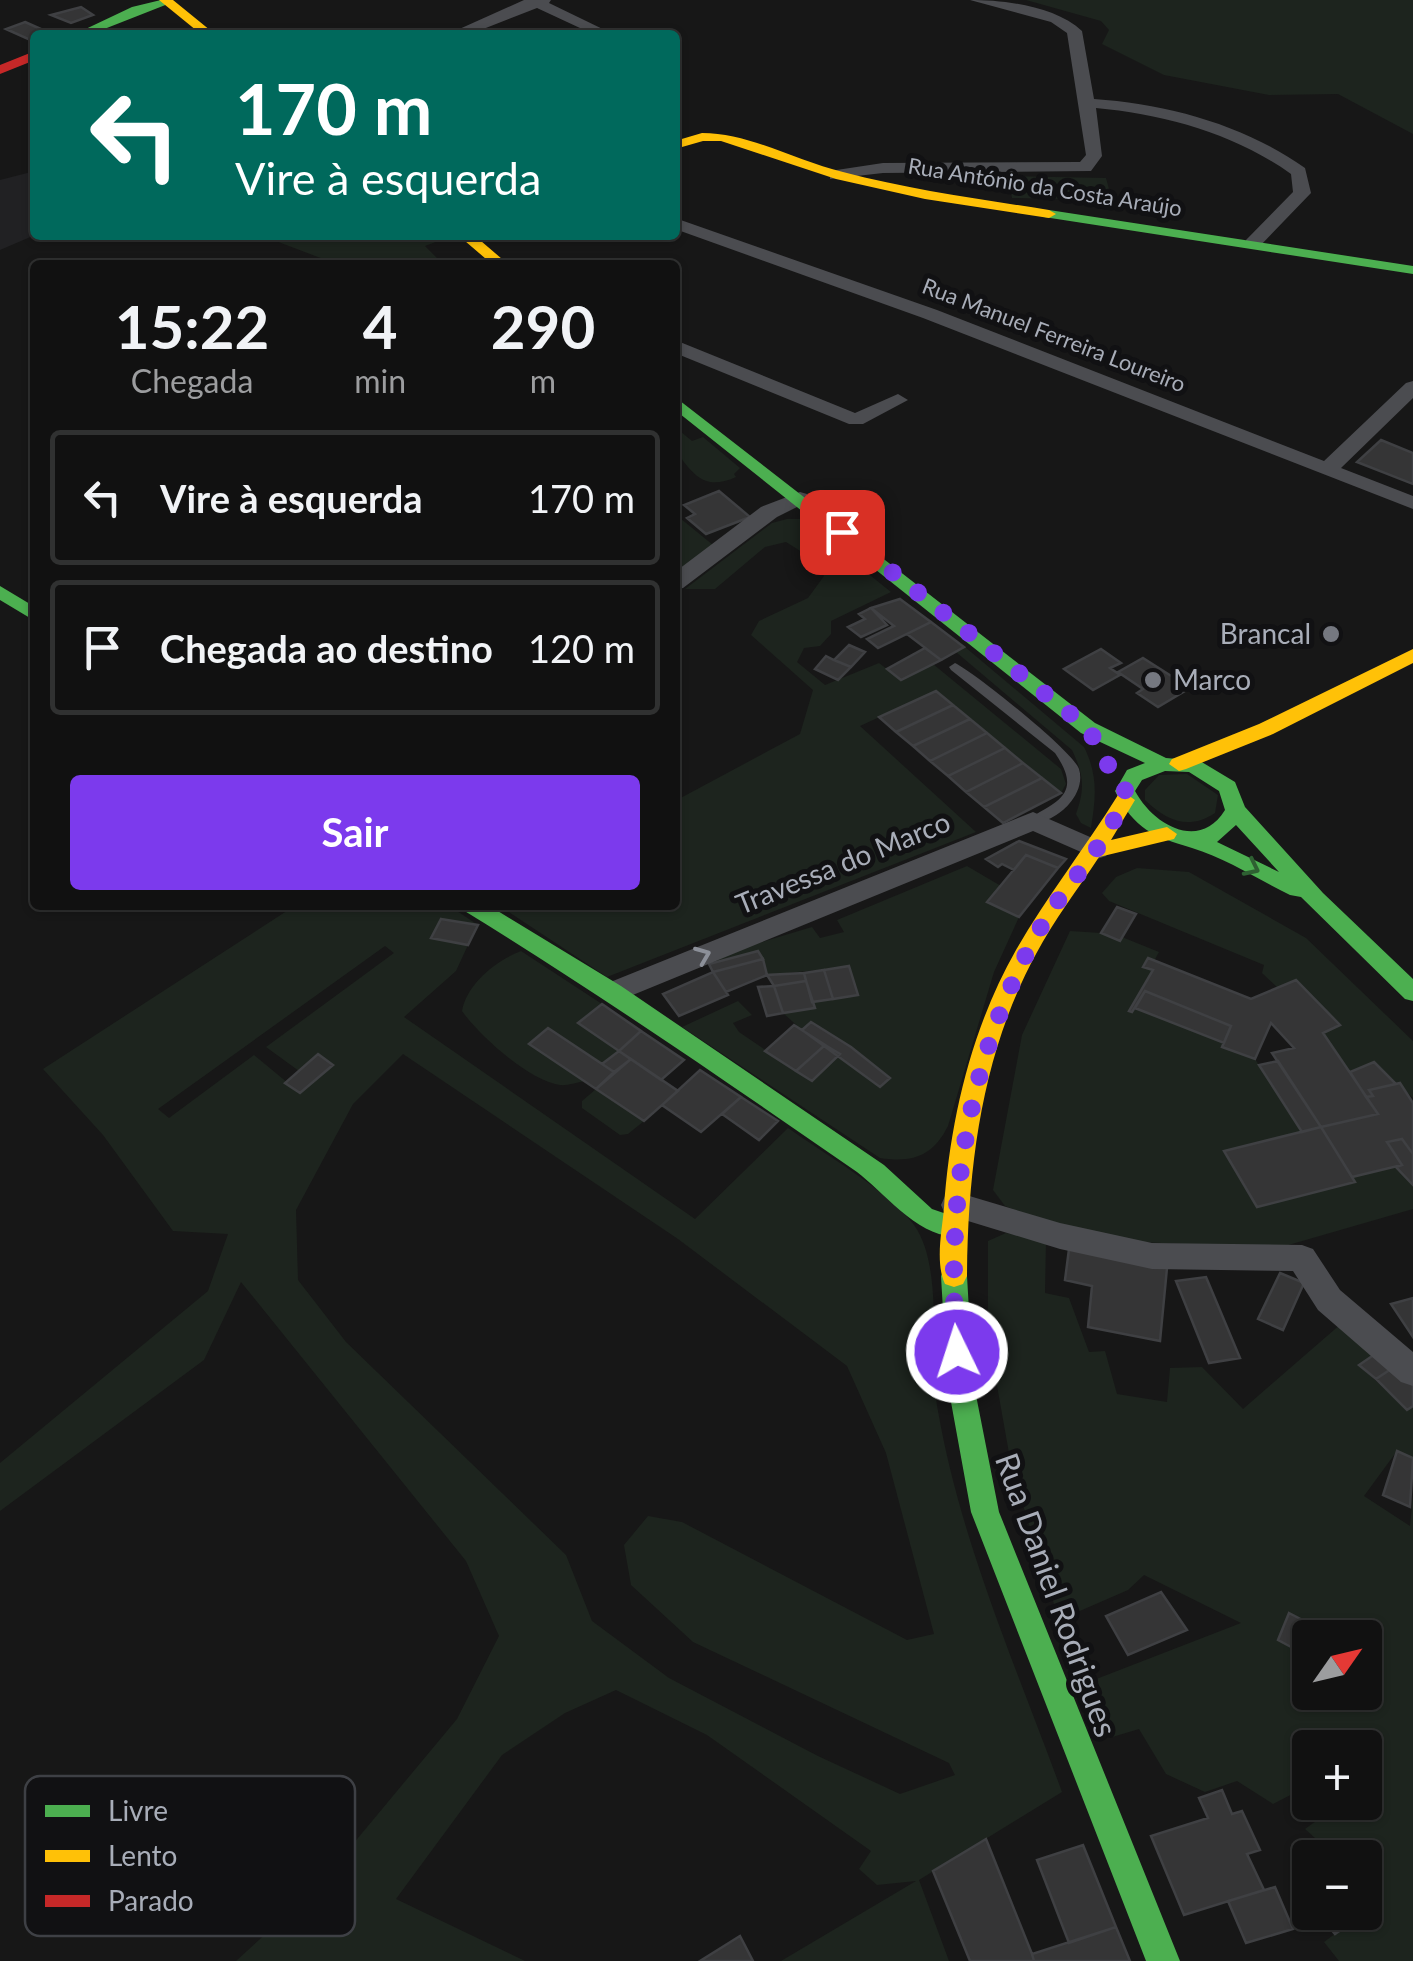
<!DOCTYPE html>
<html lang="pt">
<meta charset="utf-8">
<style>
:root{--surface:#111;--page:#1e1f1f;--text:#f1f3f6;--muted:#9c9d9f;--line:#303131;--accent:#7c3aed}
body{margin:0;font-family:Lato,sans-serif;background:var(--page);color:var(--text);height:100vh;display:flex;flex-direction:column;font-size:38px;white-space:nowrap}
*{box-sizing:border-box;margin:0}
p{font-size:32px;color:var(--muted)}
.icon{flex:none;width:55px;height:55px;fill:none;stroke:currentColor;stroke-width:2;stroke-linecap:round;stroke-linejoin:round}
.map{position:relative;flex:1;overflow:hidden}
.drawer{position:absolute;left:30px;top:260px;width:650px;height:650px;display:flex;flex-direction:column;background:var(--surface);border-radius:10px;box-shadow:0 2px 8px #0004,0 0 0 2px var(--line)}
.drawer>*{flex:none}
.top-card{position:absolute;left:30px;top:30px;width:650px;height:210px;border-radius:10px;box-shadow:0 2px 8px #0004,0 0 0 2px var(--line);background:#00695c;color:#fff;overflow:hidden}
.needle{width:65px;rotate:56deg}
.buttons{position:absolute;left:1292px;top:1620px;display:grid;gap:20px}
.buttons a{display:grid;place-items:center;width:90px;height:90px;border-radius:10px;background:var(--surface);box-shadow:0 2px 8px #0004,0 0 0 2px var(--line);font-size:50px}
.pin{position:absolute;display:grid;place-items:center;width:85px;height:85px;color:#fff;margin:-42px;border-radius:20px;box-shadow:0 5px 15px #0006}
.me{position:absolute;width:110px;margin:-55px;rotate:356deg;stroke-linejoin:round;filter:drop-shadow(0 0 8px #0008)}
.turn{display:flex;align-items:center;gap:35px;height:210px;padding:0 40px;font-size:45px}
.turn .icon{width:130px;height:130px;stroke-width:2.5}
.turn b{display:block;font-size:70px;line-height:85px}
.eta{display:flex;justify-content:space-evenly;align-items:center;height:170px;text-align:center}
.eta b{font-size:60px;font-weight:700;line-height:70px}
.primary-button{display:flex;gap:20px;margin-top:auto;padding:20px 40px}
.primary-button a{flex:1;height:115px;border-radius:10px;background:var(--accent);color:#fff;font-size:40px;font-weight:700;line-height:115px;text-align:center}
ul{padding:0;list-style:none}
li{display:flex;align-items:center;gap:30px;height:135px;margin:0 20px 15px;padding:0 20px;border:5px solid var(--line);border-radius:10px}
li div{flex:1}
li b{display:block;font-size:38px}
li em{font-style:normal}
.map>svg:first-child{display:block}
</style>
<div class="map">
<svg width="1413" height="1961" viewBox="0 0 1413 1961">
<rect width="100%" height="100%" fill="#171717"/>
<path fill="#212123" d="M35 171V235L0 250V180Z"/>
<path fill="#1d241e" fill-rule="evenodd" d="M1026 0H1413V134L1338 94 1269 95 1164 75 1102 44 1109 30 1101 21Z
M1008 176 1106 178 1112 200 1012 198Z
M260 235H447L449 237 425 246 444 265H339Z
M675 427 692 441 703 437 740 468 734 474 736 477C705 491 694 476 675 450Z
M675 514 713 545 675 573Z
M787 519H800L891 592 831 621V634L820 646 804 648 797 662 825 685 879 663 901 680 933 664 1061 769 1066 784 1061 793 936 691 860 726 976 832 607 977 498 905H675V801L800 734 813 690 751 635 759 621 808 598 824 576 813 559 786 542 765 547 715 589H685L772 523Z
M965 647 1084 747C1098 775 1096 797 1091 828L1081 823 1076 814C1085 789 1084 775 1072 750L956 652Z
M1187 774 1218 795 1215 813C1188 831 1166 820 1145 800V790L1159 775Z
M967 866 1001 886 988 903 1019 917 994 972 948 1126C933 1156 913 1163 880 1158L682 1027 738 1001 752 1015 733 1023 739 1032 811 1081 840 1054 880 1087 890 1078 812 1022 802 1030 783 1013 814 1008 812 1002 858 995 848 967 767 975 758 951 709 964 742 948 812 927 820 938 844 932 837 920Z
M1137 868 1189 872 1306 938 1413 1041V1098L1374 1062 1350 1072 1323 1033 1340 1025 1278 988 1262 973 1264 965 1109 901 1102 893 1116 877Z
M296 905H448L478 925 441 919 432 938 468 945 456 971 404 1017 695 1219 788 1128C823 1153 889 1191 914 1225 945 1268 928 1359 938 1411 961 1543 1016 1666 1062 1792L919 1880 949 1961H781L916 1881 877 1885 859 1869 871 1851 707 1735 616 1690 565 1713 502 1755 396 1899 525 1961H236L318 1886 457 1719 499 1636 466 1561 241 1282 204 1360 0 1511V1463L208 1291 228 1234 173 1231 103 1135 43 1069ZM385 946 394 953 266 1047 299 1071 318 1055 333 1064 300 1093 254 1055 169 1118 158 1109ZM403 1054 678 1239 847 1366 886 1453 934 1634 907 1640 682 1522 648 1516 624 1545 631 1585 693 1642 949 1763 955 1775 900 1794 818 1756 669 1678 592 1621 566 1555 346 1342 298 1280 296 1210 353 1104Z
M1070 931 1101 933 1120 941 1122 937 1159 952 1154 961 1148 959 1143 966 1153 970 1129 1011 1135 1008 1224 1043 1223 1047 1255 1059 1259 1065 1302 1132 1257 1206 1354 1183 1352 1177 1396 1167 1413 1185V1209L1278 1248 1138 1242 1032 1217 1005 1206 993 1190 1022 1035Z
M521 951 602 1004 579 1023 619 1051 602 1064 548 1028 530 1043 585 1081C578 1082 567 1086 560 1085 529 1081 479 1035 462 1011 467 984 495 961 521 951Z
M596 1089 644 1121 628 1134 620 1135 582 1108V1101Z
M1006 1233 1046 1241 1045 1293 1069 1298 1089 1352 1105 1351 1117 1394 1167 1402 1170 1368 1202 1367 1243 1409 1342 1323 1378 1352 1360 1366 1407 1410 1413 1406V1458L1397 1451 1364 1496 1410 1526 1413 1496V1961H1339L1324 1942 1376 1903 1365 1889V1858L1336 1857 1305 1829 1341 1803 1365 1802V1748H1310V1785L1273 1804 1237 1781 1205 1792 1166 1774 1139 1729 1109 1738 1086 1683 1241 1623 1144 1575 1128 1590 1059 1620 1012 1470 988 1335V1241ZM1310 1638H1365V1692H1310Z"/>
<path fill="#353536" stroke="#3f4043" stroke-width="2.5" d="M81 7 93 15 71 23 51 15Z
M25 22 43 30 49 32 28 39 6 29Z
M1381 440 1413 453V484L1357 462Z
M719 491 750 517 706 534 687 518 695 514 684 505Z
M900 599 931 622 878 648 867 639 894 626 871 608Z
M871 608 887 625 861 637 848 627 865 619 859 614Z
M931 622 964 647 941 660 907 634Z
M849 645 865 652 851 667 834 660Z
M925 648 941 660 901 680 887 669Z
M1101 649 1121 663 1110 668 1120 675 1093 690 1064 669Z
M826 656 834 660 851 667 838 680 815 669Z
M1143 658 1190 688 1158 707 1137 693 1143 689 1118 672Z
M936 691 953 705 896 732 879 717Z
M953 705 970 719 913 746 896 732Z
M970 719 987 733 930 761 913 746Z
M987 733 1005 748 948 776 930 761Z
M1005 748 1023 763 966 792 948 776Z
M1023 763 1042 778 984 807 966 792Z
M1042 778 1061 793 1003 823 984 807Z
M1019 841 1066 859 1058 868 1026 855 1014 870 1002 864 998 867 986 859Z
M1026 855 1058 868 1019 917 987 902Z
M1117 907 1136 914 1120 941 1101 933Z
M441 919 478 925 468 945 431 938Z
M758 951 763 959 713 972 709 964Z
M1148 958 1251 999 1296 980 1340 1025 1323 1033 1378 1114 1321 1127 1272 1053 1294 1048 1271 1023 1255 1059 1222 1047 1231 1026 1145 991 1132 1012 1129 1011 1153 970 1143 967Z
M763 959 767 975 726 992 713 972Z
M849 966 858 995 833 999 824 970Z
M824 970 833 999 812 1002 804 973Z
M713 972 728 995 679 1016 663 994Z
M804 973 806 981 774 986 767 975Z
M806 981 815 1008 783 1013 774 986Z
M774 986 783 1013 767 1016 758 987Z
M1145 991 1231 1026 1224 1043 1135 1008Z
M602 1004 641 1031 619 1051 578 1023Z
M811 1022 851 1047 890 1078 880 1087 802 1030Z
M794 1025 825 1045 796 1071 765 1051Z
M548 1028 614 1072 596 1089 529 1044Z
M641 1031 684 1060 661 1080 619 1051Z
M825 1045 840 1054 812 1081 796 1071Z
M619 1051 631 1059 614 1072 602 1064Z
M318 1054 333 1065 300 1093 285 1083Z
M631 1059 678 1091 644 1121 596 1089Z
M1278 1061 1321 1127 1302 1132 1259 1065Z
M1374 1062 1396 1084 1369 1090 1373 1096 1366 1097 1350 1072Z
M700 1070 741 1097 701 1132 662 1105Z
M1400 1083 1413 1103V1154L1402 1139 1387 1142 1402 1165 1352 1177 1321 1127 1378 1114 1366 1097 1373 1096 1369 1090Z
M741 1097 778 1121 759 1140 722 1114Z
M1321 1127 1355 1182 1257 1207 1224 1151Z
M1402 1139 1413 1154V1185L1396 1167 1402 1165 1387 1142Z
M1069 1249 1167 1268 1160 1341 1088 1327 1092 1286 1065 1280Z
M1280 1273 1304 1283 1283 1330 1258 1319Z
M1206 1277 1240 1358 1209 1363 1176 1281Z
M1413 1298V1337L1391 1304Z
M1378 1352 1394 1367 1376 1379 1359 1365Z
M1394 1367 1413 1385V1406L1407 1410 1376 1379Z
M1397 1451 1413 1458 1410 1507 1383 1495Z
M1161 1592 1187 1630 1128 1655 1106 1616Z
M1289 1613 1337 1638H1310V1657L1278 1640Z
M1222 1790 1232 1814 1242 1811 1260 1850 1247 1854 1264 1890 1184 1915 1151 1836 1208 1818 1199 1798Z
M986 1839 1032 1954 1034 1961H970L933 1871Z
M1083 1845 1116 1927 1069 1943 1037 1860Z
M1275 1887 1293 1929 1246 1943 1228 1901Z
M1317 1912H1355L1359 1917 1335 1934Z
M1116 1927 1130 1961H1034L1032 1954Z
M740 1936 753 1961H700Z"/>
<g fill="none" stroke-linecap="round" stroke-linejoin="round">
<path fill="#4b4c50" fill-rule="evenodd" d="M955 663C975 673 1072 750 1079 769 1083 782 1077 795 1069 804 1060 815 1041 825 1029 824L1027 821 1029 818C1062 800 1081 791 1055 753L951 670 949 667Z"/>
<path fill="#4b4c50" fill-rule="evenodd" d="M524 0H551L549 3 615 35H595L537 8 468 35H446Z
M970 0C1005 0 1055 6 1082 31L1094 99C1168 104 1244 125 1305 168L1311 193 1258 248H1246V240L1293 192 1291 174C1235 134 1164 114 1096 108L1102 156 1091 171 883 173 830 179V171L883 163 1080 162 1086 155 1067 33 1051 22Z
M675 218 937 310 1324 461 1406 383 1413 381V398L1341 468 1413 496V509L923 318 675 229Z
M675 340 855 413 898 394 908 400 863 424H849L675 353Z
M800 492 807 494 811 498 807 502 777 517 683 588 675 590V572L761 507Z
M1033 812 1106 844 1110 850 1106 856 1097 859 1033 831 623 999 613 1002 603 999 599 992 603 985Z
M956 1192 1060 1223 1152 1243 1302 1245 1313 1249 1340 1290 1413 1352V1386L1401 1382 1318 1310 1293 1271 1152 1269 1060 1249 945 1214 941 1205 945 1196Z"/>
<path fill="#4caf50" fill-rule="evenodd" d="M161 0 173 2 89 35H73L132 7Z
M1049 210 1413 266V274L1044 217V211Z
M675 397 1095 723 1166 758 1200 761 1235 782 1245 807 1323 893 1413 979V1001L1405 999 1301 897 1290 895C1259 880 1226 858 1192 848 1153 836 1135 830 1115 791L1127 770 1145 763 1081 733 675 410ZM1165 771 1189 772 1219 791 1225 810C1200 851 1154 826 1135 791L1142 780ZM1236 825 1279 872 1217 842Z
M0 586 35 607V621L0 600Z
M460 905H488L621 986 884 1165 932 1209 964 1220 968 1227 964 1234C926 1247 884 1192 857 1172 727 1082 598 993 463 910Z
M954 1265 963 1268 967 1276 973 1380 999 1512 1180 1961H1146L971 1512 947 1380 941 1276 945 1268Z"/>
<path fill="#ffc107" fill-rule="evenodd" d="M159 0H173L216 35H202Z
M702 133C750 133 796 161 843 172 911 190 980 199 1049 210L1056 214 1049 218 925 199 836 179 721 141H703L675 149V141Z
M458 235H474L509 265H493Z
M1413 649V663L1273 734 1186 769 1179 771 1169 764 1172 759 1259 724Z
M1125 793 1135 800 1111 840 1167 827 1177 834 1174 839 1099 857C1078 889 1054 920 1036 954 982 1053 968 1165 967 1276L963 1284 954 1287 945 1284C935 1263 942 1230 944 1208 950 1119 972 1027 1016 950 1047 896 1085 848 1118 795Z"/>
<path fill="#c62828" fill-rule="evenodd" d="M35 51V60L0 74V65Z"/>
</g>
<defs><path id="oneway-chevron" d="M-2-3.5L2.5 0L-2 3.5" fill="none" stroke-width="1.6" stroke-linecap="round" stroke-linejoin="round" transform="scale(2.5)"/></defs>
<use stroke="#2e6032" href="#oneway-chevron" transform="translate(1252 868) rotate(26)"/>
<use stroke="#8c9099" href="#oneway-chevron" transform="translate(703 955) rotate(-22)"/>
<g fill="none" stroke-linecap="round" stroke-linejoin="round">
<path stroke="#7c3aed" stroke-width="18" stroke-dasharray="0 32.4" d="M842 532 1088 728 1112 772 1126 786C1115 840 1068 879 1041 927 967 1055 945 1206 957 1352"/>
</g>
<g fill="#757880" stroke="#111113" stroke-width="4">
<circle cx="1331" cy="634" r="10"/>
<circle cx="1153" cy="680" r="10"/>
</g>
<g text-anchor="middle" stroke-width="10" stroke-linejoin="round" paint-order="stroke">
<g font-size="22" fill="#a8adb8" stroke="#111113">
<text transform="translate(1045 187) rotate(9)" y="8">Rua António da Costa Araújo</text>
<text transform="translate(1054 335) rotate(21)" y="8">Rua Manuel Ferreira Loureiro</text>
</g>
<g font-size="28" fill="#a8adb8" stroke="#111113" text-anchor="end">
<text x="1311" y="644">Brancal</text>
<text x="1173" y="690" text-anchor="start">Marco</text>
</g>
<g font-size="28" fill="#a8adb8" stroke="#111113">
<text transform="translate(843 863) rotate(-22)" y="10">Travessa do Marco</text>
</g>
<g font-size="32" fill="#a8adb8" stroke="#111113">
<text transform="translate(1056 1595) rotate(70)" y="11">Rua Daniel Rodrigues</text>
</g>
</g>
<rect x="25" y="1776" width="330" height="160" rx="15" fill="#111113" stroke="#3e4045" stroke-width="2.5"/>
<rect x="45" y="1805" width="45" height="12" fill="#4caf50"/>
<rect x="45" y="1850" width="45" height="12" fill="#ffc107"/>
<rect x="45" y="1895" width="45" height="12" fill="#c62828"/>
<g font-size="28" fill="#a8adb8">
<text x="108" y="1821">Livre</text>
<text x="108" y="1866">Lento</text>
<text x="108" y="1911">Parado</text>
</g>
</svg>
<div class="buttons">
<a><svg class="needle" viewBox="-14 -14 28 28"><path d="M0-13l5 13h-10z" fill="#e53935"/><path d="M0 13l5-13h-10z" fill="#9c9d9f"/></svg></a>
<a>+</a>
<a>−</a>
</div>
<div class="pin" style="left:842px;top:532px;background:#d93025"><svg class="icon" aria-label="arrive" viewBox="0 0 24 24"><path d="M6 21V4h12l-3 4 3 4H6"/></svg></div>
<svg class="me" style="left:957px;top:1352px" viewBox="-20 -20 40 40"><circle r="17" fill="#7c3aed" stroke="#fff" stroke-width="3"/><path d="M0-11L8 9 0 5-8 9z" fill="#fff"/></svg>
<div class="top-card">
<div class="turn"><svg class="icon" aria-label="left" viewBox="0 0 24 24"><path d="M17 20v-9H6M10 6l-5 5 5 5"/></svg><div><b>170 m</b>Vire à esquerda</div></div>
</div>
<section class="drawer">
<div class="eta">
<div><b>15:22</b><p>Chegada</p></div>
<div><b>4</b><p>min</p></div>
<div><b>290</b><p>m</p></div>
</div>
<ul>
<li><svg class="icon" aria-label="left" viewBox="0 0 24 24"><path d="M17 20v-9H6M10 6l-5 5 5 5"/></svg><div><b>Vire à esquerda</b></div><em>170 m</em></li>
<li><svg class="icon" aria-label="arrive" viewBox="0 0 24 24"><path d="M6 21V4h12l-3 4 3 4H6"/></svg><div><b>Chegada ao destino</b></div><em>120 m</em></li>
</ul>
<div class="primary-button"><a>Sair</a></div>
</section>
</div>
